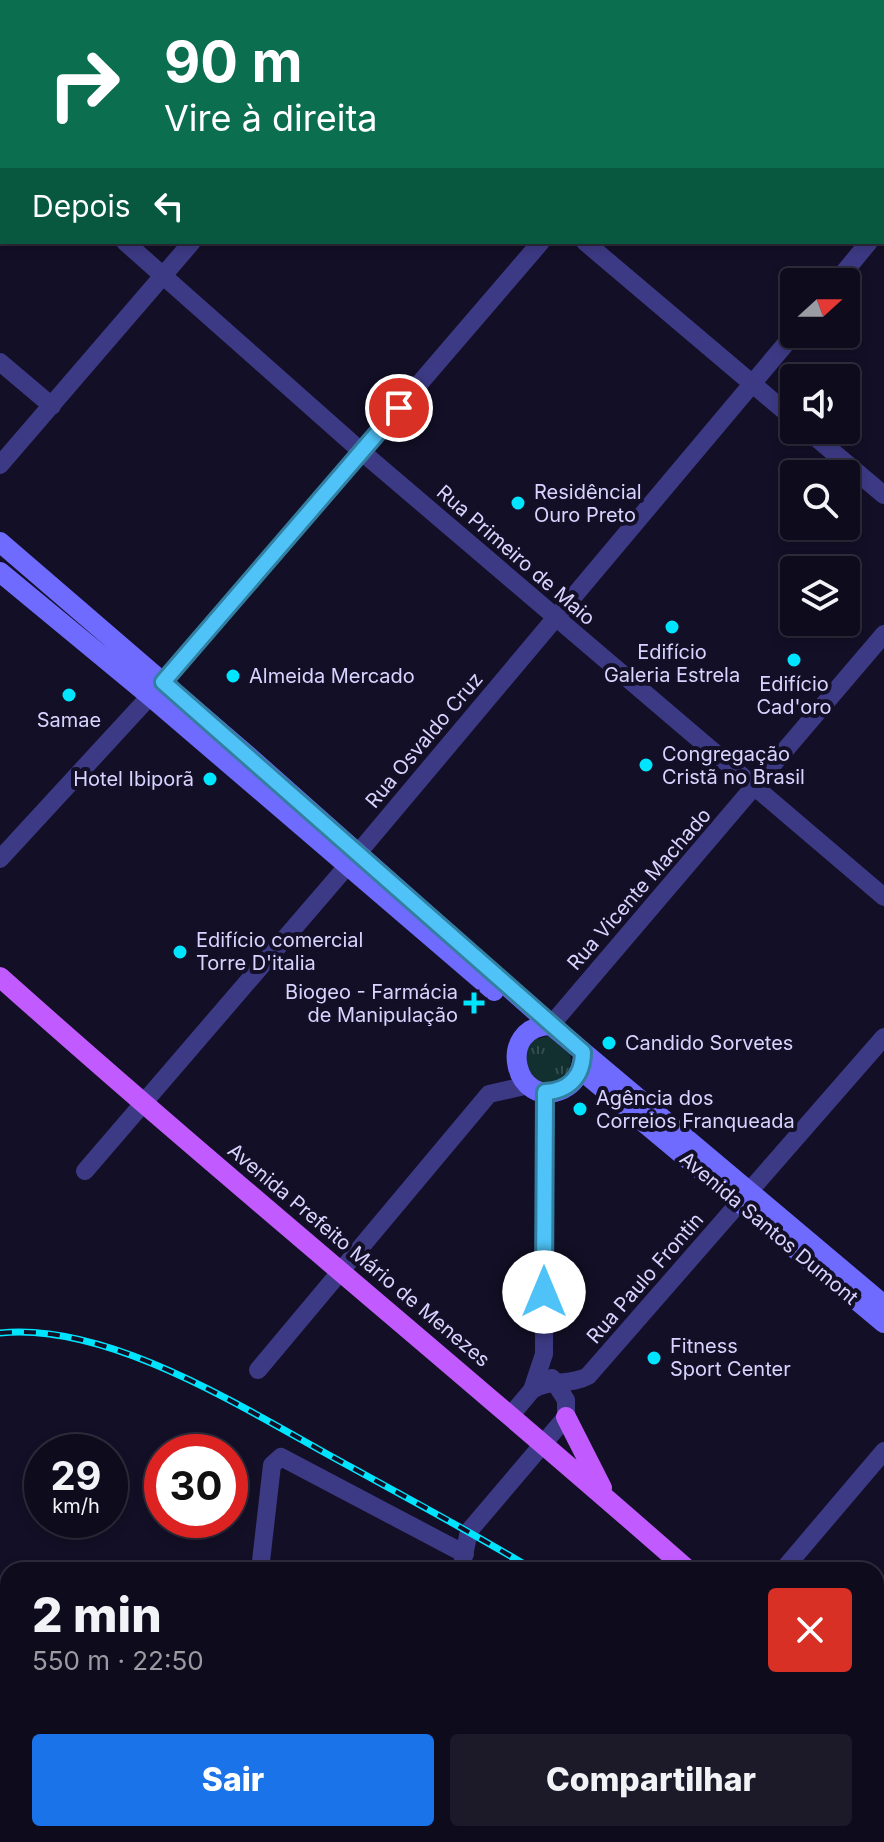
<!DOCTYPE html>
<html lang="pt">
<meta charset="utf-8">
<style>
:root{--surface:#0e0b1c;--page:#1c1929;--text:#f1f3f6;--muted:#9b9ba3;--line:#2e2b3b;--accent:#1a73e8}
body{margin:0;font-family:Inter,sans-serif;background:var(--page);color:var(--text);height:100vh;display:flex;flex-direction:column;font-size:30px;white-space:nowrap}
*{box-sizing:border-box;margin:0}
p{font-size:26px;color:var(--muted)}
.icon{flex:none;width:44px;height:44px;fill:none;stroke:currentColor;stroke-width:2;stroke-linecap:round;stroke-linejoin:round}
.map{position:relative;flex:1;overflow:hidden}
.side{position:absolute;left:0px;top:1562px;width:884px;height:280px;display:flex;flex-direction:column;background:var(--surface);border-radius:24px 24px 0 0;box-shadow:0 4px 12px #0003,0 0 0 2px var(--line)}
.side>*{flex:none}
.guide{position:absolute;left:0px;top:0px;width:884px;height:244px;box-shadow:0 4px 12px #0003,0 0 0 2px var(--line);background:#0b6e4f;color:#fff;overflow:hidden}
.needle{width:52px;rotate:69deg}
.fabs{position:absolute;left:780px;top:268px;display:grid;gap:16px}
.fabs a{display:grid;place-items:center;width:80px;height:80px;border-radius:8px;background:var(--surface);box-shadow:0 4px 12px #0003,0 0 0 2px var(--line);font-size:40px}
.speed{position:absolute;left:24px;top:1434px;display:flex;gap:16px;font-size:40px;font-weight:700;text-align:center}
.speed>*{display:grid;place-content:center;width:104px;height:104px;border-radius:50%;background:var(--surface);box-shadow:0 4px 12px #0003,0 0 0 2px var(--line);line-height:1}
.speed small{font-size:20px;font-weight:400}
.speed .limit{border:12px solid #d22;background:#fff;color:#111}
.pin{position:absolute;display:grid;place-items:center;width:68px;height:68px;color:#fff;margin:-34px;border:4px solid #fff;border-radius:50%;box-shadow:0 2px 8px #0007}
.me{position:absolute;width:88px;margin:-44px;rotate:0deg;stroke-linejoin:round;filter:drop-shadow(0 0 6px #0008)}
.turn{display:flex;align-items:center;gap:28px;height:168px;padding:0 32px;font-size:36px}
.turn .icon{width:104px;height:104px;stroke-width:2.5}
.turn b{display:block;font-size:56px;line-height:68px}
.then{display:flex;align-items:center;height:76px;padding:0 32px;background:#0003;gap:16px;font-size:30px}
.round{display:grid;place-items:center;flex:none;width:84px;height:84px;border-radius:8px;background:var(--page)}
.overview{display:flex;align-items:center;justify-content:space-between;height:136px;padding:0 32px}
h1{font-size:48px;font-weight:800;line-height:60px}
.cta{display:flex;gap:16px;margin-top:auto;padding:16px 32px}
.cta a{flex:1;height:92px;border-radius:8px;background:var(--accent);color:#fff;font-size:32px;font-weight:800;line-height:92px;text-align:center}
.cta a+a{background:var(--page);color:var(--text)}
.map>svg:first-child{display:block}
</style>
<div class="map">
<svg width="884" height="1842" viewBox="0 0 884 1842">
<defs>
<pattern id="park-tufts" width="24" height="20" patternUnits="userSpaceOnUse" patternTransform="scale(2)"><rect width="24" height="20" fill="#12302f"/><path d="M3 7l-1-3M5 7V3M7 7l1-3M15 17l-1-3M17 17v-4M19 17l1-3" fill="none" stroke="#344d4e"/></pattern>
</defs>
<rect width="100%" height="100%" fill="#130f26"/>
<path fill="url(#park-tufts)" d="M548 1036C583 1044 577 1091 534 1081L523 1053 533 1040Z"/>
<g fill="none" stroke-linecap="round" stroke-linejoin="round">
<path stroke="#3d3a85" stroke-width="18" d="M301 0 303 2
M30 2 32 0
M53 2 54 0
M390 2 391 0
M739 2 741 0
M0 37 2 35
M0 63 2 61
M0 136 2 137
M882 226 884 224
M125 242 362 452 884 897
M585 242 794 419
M836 282 869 242
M0 362 52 406
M807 430 884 495
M0 465 192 242
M0 859 163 682 541 242
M551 1025 884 634
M85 1171 348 865 794 334
M258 1370 489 1094 529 1085
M532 1390C548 1379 570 1386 588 1376L884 1037
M511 1415 532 1390 544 1354 545 1092
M260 1570 272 1465 281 1457 465 1554
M461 1570 469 1531 566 1417V1400L552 1378
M783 1570 884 1451
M191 1834 192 1842
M359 1834V1842
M486 1834 515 1842
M646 1834 647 1842
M667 1834 670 1842
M1 1842 10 1834"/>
<path stroke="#3d3a85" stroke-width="20" d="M773 0 776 2
M801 0 804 2
M882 66 884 68
M882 92 884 94"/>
<path stroke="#6f6bff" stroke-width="20" d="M0 542 246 754 551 1025 884 1305
M0 572 150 696 494 991
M551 1025C494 1026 515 1112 563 1089 575 1083 581 1072 583 1059
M581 1070 884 1323"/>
<path stroke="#c25bff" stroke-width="20" d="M0 977C226 1179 461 1370 688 1570
M566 1417 602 1488
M853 1834 856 1842"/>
<g stroke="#00e5ff" stroke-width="7">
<path id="rail" d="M0 1333C105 1322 237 1404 327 1454 396 1492 466 1529 534 1570
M763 1834 766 1842"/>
</g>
<use href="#rail" stroke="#130f26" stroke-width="4" stroke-dasharray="12" stroke-linecap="butt"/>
</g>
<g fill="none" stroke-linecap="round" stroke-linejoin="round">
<g stroke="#337fa1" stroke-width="20">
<path id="route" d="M399 408 163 682 583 1052C583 1076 569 1091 545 1092L544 1292"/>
</g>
<use href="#route" stroke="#4fc3f7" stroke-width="14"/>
</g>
<g fill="#00e5ff" stroke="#130f26" stroke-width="3">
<circle cx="518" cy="503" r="8"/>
<circle cx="672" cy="627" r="8"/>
<circle cx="794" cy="660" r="8"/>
<circle cx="233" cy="676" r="8"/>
<circle cx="69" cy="695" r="8"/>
<circle cx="646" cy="765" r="8"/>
<circle cx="210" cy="779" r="8"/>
<circle cx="180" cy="952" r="8"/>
<path d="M470 991h8v8h8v8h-8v8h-8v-8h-8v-8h8z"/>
<circle cx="609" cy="1043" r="8"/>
<circle cx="580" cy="1109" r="8"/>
<circle cx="654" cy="1358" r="8"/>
</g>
<g text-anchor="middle" stroke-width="8" stroke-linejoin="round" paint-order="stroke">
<g font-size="20" fill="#d9d4ff" stroke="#130f26" text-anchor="start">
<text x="534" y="499">Residêncial<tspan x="534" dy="23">Ouro Preto</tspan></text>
<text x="672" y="659" text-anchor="middle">Edifício<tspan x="672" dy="23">Galeria Estrela</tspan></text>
<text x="249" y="683">Almeida Mercado</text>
<text x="794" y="691" text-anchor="middle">Edifício<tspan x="794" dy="23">Cad'oro</tspan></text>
<text x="69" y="727" text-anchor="middle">Samae</text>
<text x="662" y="761">Congregação<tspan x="662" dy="23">Cristã no Brasil</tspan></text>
<text x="194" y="786" text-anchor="end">Hotel Ibiporã</text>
<text x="196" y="947">Edifício comercial<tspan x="196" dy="23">Torre D'italia</tspan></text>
<text x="458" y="999" text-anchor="end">Biogeo - Farmácia<tspan x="458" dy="23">de Manipulação</tspan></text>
<text x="625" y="1050">Candido Sorvetes</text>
<text x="596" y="1105">Agência dos<tspan x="596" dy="23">Correios Franqueada</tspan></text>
<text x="670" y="1353">Fitness<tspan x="670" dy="23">Sport Center</tspan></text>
</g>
<g font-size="20" fill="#d9d4ff" stroke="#130f26">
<text transform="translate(516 555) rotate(41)" y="7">Rua Primeiro de Maio</text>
<text transform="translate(424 740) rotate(-50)" y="7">Rua Osvaldo Cruz</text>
<text transform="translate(639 889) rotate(-49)" y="7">Rua Vicente Machado</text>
<text transform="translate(769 1228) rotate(40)" y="7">Avenida Santos Dumont</text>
<text transform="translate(359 1255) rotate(40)" y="7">Avenida Prefeito Mário de Menezes</text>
<text transform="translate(645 1278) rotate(-49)" y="7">Rua Paulo Frontin</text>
</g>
</g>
</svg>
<div class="fabs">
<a><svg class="needle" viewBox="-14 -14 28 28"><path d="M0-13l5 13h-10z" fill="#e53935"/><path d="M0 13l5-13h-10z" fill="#9b9ba3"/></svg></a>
<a><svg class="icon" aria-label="sound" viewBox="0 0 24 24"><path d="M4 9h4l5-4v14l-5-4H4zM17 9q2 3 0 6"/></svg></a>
<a><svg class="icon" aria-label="search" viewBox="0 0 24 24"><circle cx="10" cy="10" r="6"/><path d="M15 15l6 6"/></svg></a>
<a><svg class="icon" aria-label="layers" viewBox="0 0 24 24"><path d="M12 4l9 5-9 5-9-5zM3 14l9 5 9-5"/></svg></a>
</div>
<div class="speed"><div>29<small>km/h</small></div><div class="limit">30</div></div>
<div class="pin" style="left:399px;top:408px;background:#d93025"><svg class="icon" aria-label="arrive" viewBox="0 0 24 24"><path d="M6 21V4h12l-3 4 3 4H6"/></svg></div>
<svg class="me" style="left:544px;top:1292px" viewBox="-20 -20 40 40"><circle r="19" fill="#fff"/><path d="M0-13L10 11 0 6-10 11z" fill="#4fc3f7"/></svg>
<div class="guide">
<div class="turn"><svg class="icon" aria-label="right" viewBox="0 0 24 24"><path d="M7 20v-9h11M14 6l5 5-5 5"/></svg><div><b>90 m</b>Vire à direita</div></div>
<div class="then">Depois<svg class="icon" aria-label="left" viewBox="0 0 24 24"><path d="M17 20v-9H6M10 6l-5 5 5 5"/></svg></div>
</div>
<section class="side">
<div class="overview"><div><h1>2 min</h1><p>550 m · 22:50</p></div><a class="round" style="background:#d93025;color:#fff"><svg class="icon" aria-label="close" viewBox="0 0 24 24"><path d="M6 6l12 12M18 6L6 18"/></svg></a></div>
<div class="cta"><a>Sair</a><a>Compartilhar</a></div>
</section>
</div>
